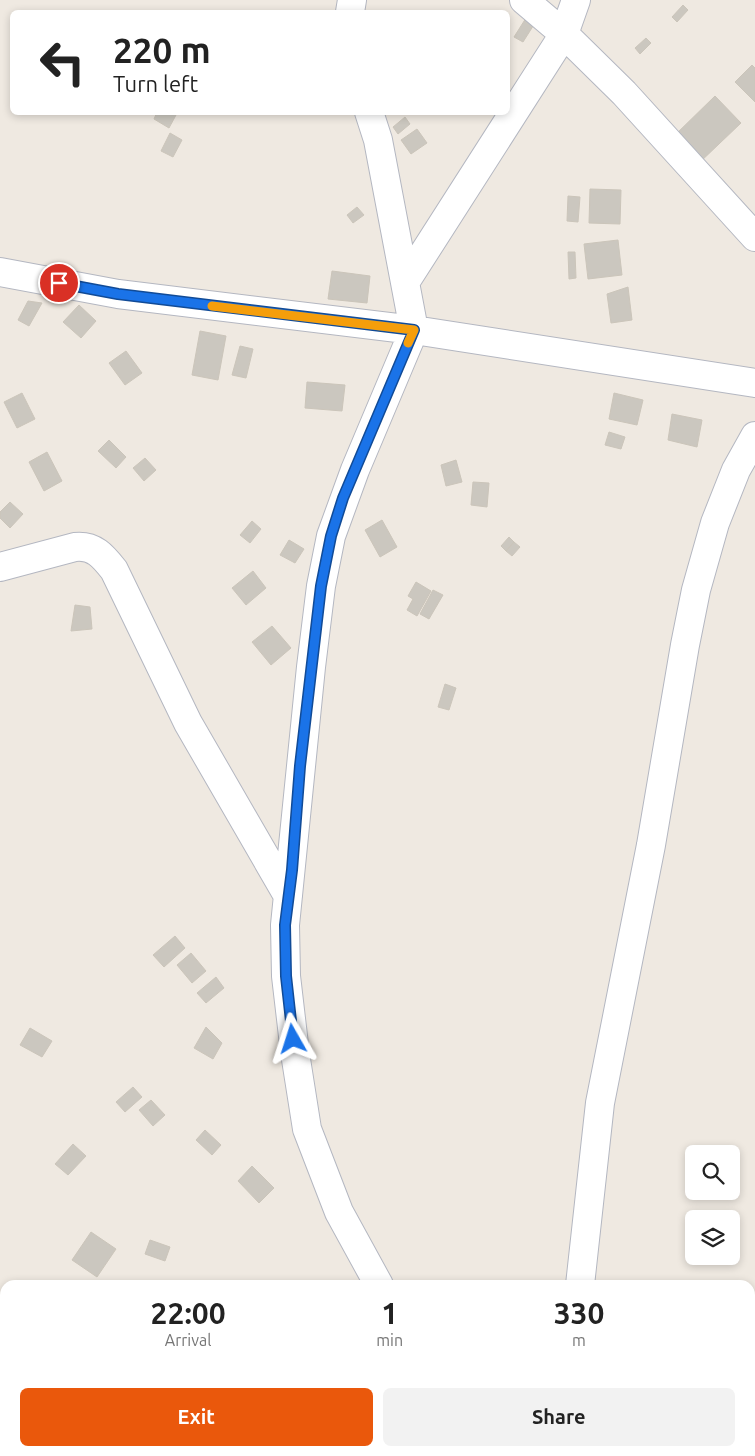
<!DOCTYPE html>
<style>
:root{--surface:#fff;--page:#f2f2f2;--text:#222;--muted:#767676;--accent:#ea580c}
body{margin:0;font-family:Ubuntu,sans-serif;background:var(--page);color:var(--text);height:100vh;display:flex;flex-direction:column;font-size:19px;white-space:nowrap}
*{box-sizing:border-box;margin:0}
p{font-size:16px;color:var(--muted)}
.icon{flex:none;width:28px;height:28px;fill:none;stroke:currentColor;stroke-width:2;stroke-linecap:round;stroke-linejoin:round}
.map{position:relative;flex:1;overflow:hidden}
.panel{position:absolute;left:0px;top:1280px;width:755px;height:176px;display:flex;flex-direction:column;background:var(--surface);border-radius:15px 15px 0 0;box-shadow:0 2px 8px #0003}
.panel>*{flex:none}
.top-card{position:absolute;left:10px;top:10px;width:500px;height:105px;border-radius:8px;box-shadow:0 2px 8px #0003;background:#fff;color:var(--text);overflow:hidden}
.controls{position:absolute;left:685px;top:1145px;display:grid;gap:10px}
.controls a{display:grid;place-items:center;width:55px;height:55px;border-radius:8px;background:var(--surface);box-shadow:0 2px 8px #0003;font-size:25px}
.pin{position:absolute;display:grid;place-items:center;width:42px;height:42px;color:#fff;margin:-21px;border:2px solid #fff;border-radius:50%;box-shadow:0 1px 5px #0007}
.me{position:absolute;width:55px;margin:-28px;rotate:354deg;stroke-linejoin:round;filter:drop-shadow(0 0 4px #0008)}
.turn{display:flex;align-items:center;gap:18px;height:105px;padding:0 20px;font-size:22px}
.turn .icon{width:65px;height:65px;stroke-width:2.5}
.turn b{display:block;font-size:35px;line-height:42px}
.eta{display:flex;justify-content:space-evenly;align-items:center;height:85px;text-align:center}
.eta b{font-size:30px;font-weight:700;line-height:35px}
.action{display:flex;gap:10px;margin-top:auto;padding:10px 20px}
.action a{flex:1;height:58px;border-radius:8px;background:var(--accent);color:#fff;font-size:20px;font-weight:700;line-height:58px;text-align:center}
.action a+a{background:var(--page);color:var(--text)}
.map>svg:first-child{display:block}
</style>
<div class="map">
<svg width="755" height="1456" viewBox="0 0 755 1456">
<rect width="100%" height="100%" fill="#efe9e1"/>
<path fill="#cbc7bf" stroke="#cbc5ba" d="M683 5 688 10 677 22 672 17Z
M526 18 535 23 523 42 514 37Z
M646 38 651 43 640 54 635 48Z
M752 65 755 68V102L735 82Z
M715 96 741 123 698 164 673 137Z
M157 112H171L176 115 169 128 154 119Z
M405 117 410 124 398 134 393 127Z
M417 129 427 143 411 154 401 140Z
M170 133 182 140 173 157 161 151Z
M590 189 621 190 620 224 589 223Z
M568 196 580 197 578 222 567 221Z
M357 207 364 215 353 223 347 215Z
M618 240 622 275 588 279 584 244Z
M568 252H575L576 278 569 279Z
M332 271 370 276 367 303 328 299Z
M628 287 632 320 611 323 607 294Z
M28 301 42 303 29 326 18 320Z
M79 305 96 321 81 338 63 322Z
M200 331 226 336 218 380 192 375Z
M240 346 253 349 246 378 232 375Z
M126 351 142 373 125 385 109 363Z
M307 382 345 385 342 411 305 408Z
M22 393 35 419 17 428 4 402Z
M614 393 643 400 637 425 609 419Z
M672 414 702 420 697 447 668 440Z
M609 432 625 437 621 449 605 445Z
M109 440 126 457 116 468 98 451Z
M47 452 62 481 44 491 29 462Z
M145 458 156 470 144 481 133 468Z
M456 460 462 482 446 486 441 465Z
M473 482 489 483 487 507 471 505Z
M10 502 23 514 10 528 0 518V512Z
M382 520 397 547 380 557 365 530Z
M252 521 261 529 250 543 240 535Z
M509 537 514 542 506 551 501 546Z
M289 540 304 549 295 563 280 555Z
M514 542 520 547 512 556 506 551Z
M253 571 266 588 246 605 232 588Z
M416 582 431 591 417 616 407 610 413 599 408 596Z
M433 590 443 595 429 619 420 614Z
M75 605 90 607 92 629 71 631Z
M272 626 291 648 271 665 252 642Z
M445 684 456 688 449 710 438 707Z
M175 936 185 948 164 967 153 955Z
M191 953 206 971 192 983 177 965Z
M216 977 224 988 206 1003 197 993Z
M206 1027 222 1043 213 1059 194 1048Z
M30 1028 52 1041 42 1057 20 1045Z
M133 1087 142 1097 125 1112 116 1102Z
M151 1100 165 1115 153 1126 139 1110Z
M205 1130 221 1145 212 1155 196 1140Z
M73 1144 86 1156 68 1175 55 1164Z
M252 1166 274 1188 259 1203 238 1181Z
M91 1232 116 1249 97 1277 72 1260Z
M150 1240 170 1247 165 1261 145 1254Z"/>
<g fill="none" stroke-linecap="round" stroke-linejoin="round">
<g stroke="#b4b7c1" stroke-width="30">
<path id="minor" d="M524 0 564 34 624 93 755 237
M350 12 352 0
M369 112 378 140 414 330 355 470 331 536 321 586 311 667 285 925 286 976 295 1053 307 1129 339 1212 379 1285
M0 272 118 294 414 330 755 383
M406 281 564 34 576 0
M0 567 75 547C94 545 103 556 114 570L188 723 288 896
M580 1285 600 1103 651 845 685 645 696 590 715 523 736 470 755 436
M472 1451 474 1456
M573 1456V1451"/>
</g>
<use href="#minor" stroke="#fff" stroke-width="28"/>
</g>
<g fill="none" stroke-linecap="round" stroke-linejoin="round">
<g stroke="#114b97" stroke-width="12">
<path id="route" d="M59 283 118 294 414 330 343 498 331 536 321 586 300 766 292 870 285 925 286 976 293 1039"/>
</g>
<use href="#route" stroke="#1a73e8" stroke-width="9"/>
<path stroke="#f59e0b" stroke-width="9" d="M212 306 414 330 408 343"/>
</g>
</svg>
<div class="controls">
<a><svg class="icon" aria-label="search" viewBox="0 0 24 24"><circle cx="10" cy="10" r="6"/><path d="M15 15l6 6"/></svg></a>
<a><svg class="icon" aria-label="layers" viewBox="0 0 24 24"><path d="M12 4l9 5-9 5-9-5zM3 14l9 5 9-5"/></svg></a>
</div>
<div class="pin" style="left:59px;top:283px;background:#d93025"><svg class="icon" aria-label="arrive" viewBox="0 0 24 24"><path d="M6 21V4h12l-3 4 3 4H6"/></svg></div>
<svg class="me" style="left:293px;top:1039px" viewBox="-20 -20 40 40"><path d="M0-17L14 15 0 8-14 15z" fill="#1a73e8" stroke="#fff" stroke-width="4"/></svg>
<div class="top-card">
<div class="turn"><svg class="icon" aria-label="left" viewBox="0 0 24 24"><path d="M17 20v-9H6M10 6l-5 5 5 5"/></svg><div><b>220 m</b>Turn left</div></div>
</div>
<section class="panel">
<div class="eta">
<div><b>22:00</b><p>Arrival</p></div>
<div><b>1</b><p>min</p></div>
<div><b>330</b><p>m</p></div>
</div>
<div class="action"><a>Exit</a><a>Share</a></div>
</section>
</div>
